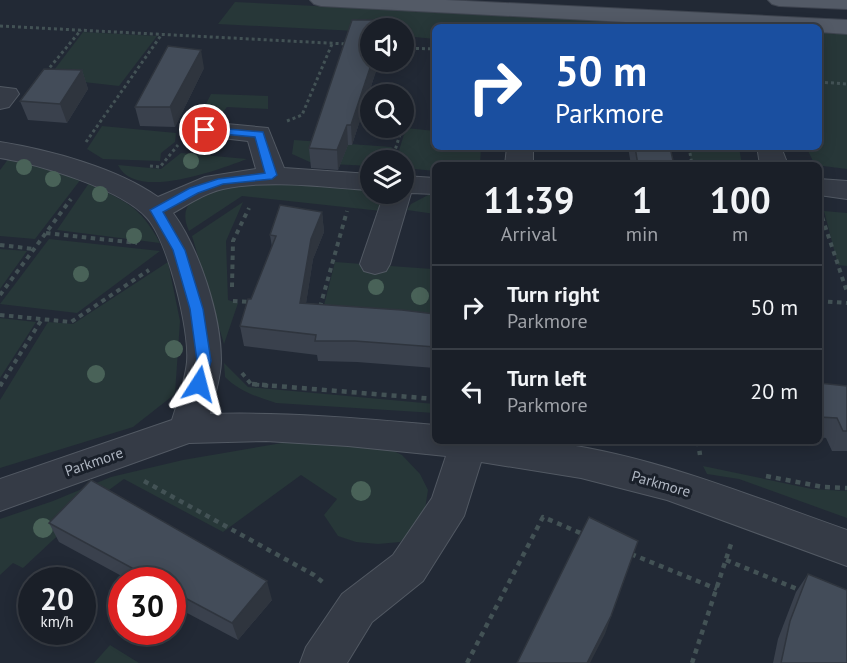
<!DOCTYPE html>
<style>
:root{--surface:#1a1f28;--page:#232730;--text:#f1f3f6;--muted:#9fa2a8;--line:#383d45}
body{margin:0;font-family:"PT Sans",sans-serif;background:var(--page);color:var(--text);height:100vh;display:flex;flex-direction:column;font-size:22px;white-space:nowrap}
*{box-sizing:border-box;margin:0}
p{font-size:20px;color:var(--muted)}
.icon{flex:none;width:33px;height:33px;fill:none;stroke:currentColor;stroke-width:2;stroke-linecap:round;stroke-linejoin:round}
.map{position:relative;flex:1;overflow:hidden}
.sheet{position:absolute;left:432px;top:162px;width:390px;height:282px;display:flex;flex-direction:column;background:var(--surface);border-radius:9px;box-shadow:0 3px 15px #0003,0 0 0 2px var(--line)}
.sheet>*{flex:none}
.guide{position:absolute;left:432px;top:24px;width:390px;height:126px;border-radius:9px;box-shadow:0 3px 15px #0003,0 0 0 2px var(--line);background:#1a4fa0;color:#fff;overflow:hidden}
.buttons{position:absolute;left:360px;top:18px;display:grid;gap:12px}
.buttons a{display:grid;place-items:center;width:54px;height:54px;border-radius:50%;background:var(--surface);box-shadow:0 3px 15px #0003,0 0 0 2px var(--line);font-size:30px}
.speed{position:absolute;left:18px;top:567px;display:flex;gap:12px;font-size:30px;font-weight:700;text-align:center}
.speed>*{display:grid;place-content:center;width:78px;height:78px;border-radius:50%;background:var(--surface);box-shadow:0 3px 15px #0003,0 0 0 2px var(--line);line-height:1}
.speed small{font-size:15px;font-weight:400}
.speed .limit{border:9px solid #d22;background:#fff;color:#111}
.pin{position:absolute;display:grid;place-items:center;width:51px;height:51px;color:#fff;margin:-26px;border:3px solid #fff;border-radius:50%;box-shadow:0 2px 6px #0007}
.me{position:absolute;width:66px;margin:-33px;rotate:9deg;stroke-linejoin:round;filter:drop-shadow(0 0 4px #0008)}
.turn{display:flex;align-items:center;gap:21px;height:126px;padding:0 24px;font-size:27px}
.turn .icon{width:78px;height:78px;stroke-width:2.5}
.turn b{display:block;font-size:42px;line-height:51px}
.eta{display:flex;justify-content:space-evenly;align-items:center;height:102px;text-align:center}
.eta b{font-size:36px;font-weight:700;line-height:42px}
ul{padding:0;list-style:none}
li{display:flex;align-items:center;gap:18px;height:84px;padding:0 24px;border-top:2px solid var(--line)}
li div{flex:1}
li b{display:block;font-size:22px}
li em{font-style:normal}
.map>svg:first-child{display:block}
</style>
<div class="map">
<svg width="847" height="663" viewBox="0 0 847 663">
<rect width="100%" height="100%" fill="#222935"/>
<path fill="#273738" d="M235 2 745 27H435V39L404 36V28H370L356 31 218 24Z
M819 31 847 32V169L815 165 806 147H819Z
M83 32 157 36 119 86 48 78Z
M211 94 268 96V109L227 107 223 112H202Z
M102 126 176 133 175 142 161 153 160 161 103 159 87 149Z
M406 128 435 131V147H481L480 165H435V171L404 168V160H396Z
M294 140 392 147 387 160H370V166L312 163 292 154Z
M689 147H739L742 165H691Z
M181 153 247 159C220 169 135 202 118 165L161 169Z
M9 158 81 179 35 239 0 236V170Z
M285 182 359 188 376 195 381 211 242 196 189 231C166 181 256 184 285 182Z
M89 183C126 203 139 204 160 243L57 230Z
M430 194H435V214L407 210 411 204Z
M243 202 226 241 228 300 238 303 224 344 192 236Z
M824 211 847 213V266L838 265Z
M435 233V315L324 305 335 262 432 269Z
M49 239 160 251 77 313 0 304Z
M0 249 27 251 0 289Z
M168 262 180 321 175 394 133 427 0 468V400L48 322 73 324Z
M0 318 36 322 0 378Z
M224 363 248 387 435 404V413L276 403C257 397 239 391 225 377Z
M323 436 377 443 402 455 420 474 428 490 425 509 416 526 400 542 378 544 356 542 338 536 324 515 337 499 301 475 223 532 124 479 98 498 23 568 13 563 0 575V519L53 501 111 477 183 460Z
M703 466 812 489 847 491V518L739 479 707 474Z
M110 645 139 663H94Z"/>
<g fill="none" stroke-linecap="round" stroke-linejoin="round">
<g stroke="#525963" stroke-width="2">
<path id="minor" d="M0 87 16 89 19 94 9 107 0 109Z
M205 122 268 128 284 168 370 174V190C322 187 270 179 223 189 205 193 189 204 173 213 199 248 221 316 221 360 221 378 214 397 210 414 286 412 360 418 435 425V441C470 441 506 438 540 441 646 452 747 495 847 530V566L667 500 581 478 481 462 464 516 423 581 372 622 347 663H300L306 647 342 594 393 555 432 498 446 456 348 446 266 441 189 443 0 511V479L172 420C178 401 185 381 187 362 190 331 168 241 147 218 122 189 38 164 0 158V142C50 150 117 168 158 197L205 177 256 169 248 141 196 135 192 130 196 125Z
M507 147H533V165H505Z
M761 147H781L788 165H760L758 152Z
M404 176 435 178V194L411 193 390 264 386 271 375 274 364 271 360 264 384 194H404Z
M819 179 847 181V199L819 195Z"/>
</g>
<g stroke="#3e444f" stroke-width="2">
<path id="major" d="M310 0H446L847 20V34L819 32V27H719L321 6 314 4Z
M768 0H847V9L779 6 772 4Z"/>
</g>
<path stroke="#435255" stroke-width="3" stroke-dasharray="3 3" stroke-linecap="butt" d="M0 26 347 44
M404 48 435 49
M46 72 81 30
M819 82 847 84
M287 121 302 115 332 44
M86 142 162 34
M689 147 692 165
M392 160 402 128
M150 166 160 167 178 145"/>
<path stroke="#435255" stroke-width="4" stroke-dasharray="4.5 4.5" stroke-linecap="butt" d="M822 217 847 292
M46 233 137 243
M0 245 34 249
M232 287 233 241 249 208
M0 295 71 199
M233 301 250 302
M819 301 847 303
M320 307 347 211
M0 315 71 322 149 270
M242 373 251 384 270 386
M0 386 42 319"/>
<path stroke="#435255" stroke-width="4.5" stroke-dasharray="5 5" stroke-linecap="butt" d="M252 384 435 399
M0 386 1 384
M698 441 700 455
M766 476 823 487 847 488
M144 481 314 575 325 584
M631 554 717 589
M726 560 802 591
M467 663 543 517 585 535
M692 663 731 544"/>
<use href="#minor" fill="#353b46" fill-rule="evenodd"/>
<use href="#major" fill="#535a66" fill-rule="evenodd"/>
</g>
<g fill="#496258">
<circle cx="191" cy="161" r="8"/>
<circle cx="24" cy="167" r="8"/>
<circle cx="53" cy="179" r="8"/>
<circle cx="100" cy="194" r="8"/>
<circle cx="134" cy="236" r="8"/>
<circle cx="81" cy="274" r="8"/>
<circle cx="376" cy="287" r="8"/>
<circle cx="420" cy="296" r="9"/>
<circle cx="174" cy="349" r="9"/>
<circle cx="96" cy="374" r="9"/>
<circle cx="361" cy="491" r="10"/>
<circle cx="43" cy="528" r="10"/>
</g>
<path fill="#3a414d" d="M352 20H375L379 21V28H370V62H376V71L352 145H348L338 170 311 168 309 148Z
M204 68 175 127 140 126 135 107Z
M82 70 88 89 67 123 28 120 20 101Z
M435 75V114L433 112V93Z
M628 147H670L674 165H631Z
M322 212 324 232 313 259 306 303 435 314V368L357 362 318 361 317 355 244 346 240 326 272 247 270 235Z
M819 383 847 386V451H832L826 438 819 437Z
M49 523 272 600 238 640 172 605V580H129L59 542Z
M808 574 847 663H773L778 639 796 592Z"/>
<path fill="#2f353e" d="M201 50 204 68 175 127 170 107Z
M371 62H376V71L352 145 351 125Z
M82 70 88 89 67 123 60 104Z
M347 125 348 145 338 170 337 150Z
M322 212 324 232 313 259 303 323 300 303 311 239Z
M638 541 605 634 590 663H587Z
M267 581 272 600 238 640 232 623Z"/>
<path fill="#434c59" stroke="#2f353e" stroke-width="1.5" d="M352 20H375L379 21 377 28H370V62H372L351 125H347L337 150 309 148Z
M168 46 201 50 170 107H135Z
M44 69 82 70 60 104 20 101Z
M435 75V94L433 93Z
M635 147H670L674 165H638Z
M280 205 322 212 311 239 300 303 402 310 435 314V347L355 341H315L316 335 240 326 248 299H251L276 236 270 235Z
M819 383 847 386V431H843L837 418 819 417Z
M91 480 267 581 232 623 172 591V580H154L49 523Z
M589 517 638 541 611 616 587 663H517Z
M808 574 847 590V663H781L790 621Z"/>
<path fill="#1a73e8" stroke="#114b97" stroke-width="1.5" d="M205 127 263 132 277 175 272 179 223 184 198 193 163 212 185 250 203 309 211 361 204 388H194L191 384 197 361 190 309 173 250 150 210 190 188 218 179 265 173 255 137 201 132V128Z"/>
<g text-anchor="middle" stroke-width="6" stroke-linejoin="round" paint-order="stroke">
<g font-size="15" fill="#afb6c2" stroke="#1a202a">
<text transform="translate(94 462) rotate(-19)" y="5">Parkmore</text>
<text transform="translate(661 484) rotate(16)" y="5">Parkmore</text>
</g>
</g>
</svg>
<div class="buttons">
<a><svg class="icon" aria-label="sound" viewBox="0 0 24 24"><path d="M4 9h4l5-4v14l-5-4H4zM17 9q2 3 0 6"/></svg></a>
<a><svg class="icon" aria-label="search" viewBox="0 0 24 24"><circle cx="10" cy="10" r="6"/><path d="M15 15l6 6"/></svg></a>
<a><svg class="icon" aria-label="layers" viewBox="0 0 24 24"><path d="M12 4l9 5-9 5-9-5zM3 14l9 5 9-5"/></svg></a>
</div>
<div class="speed"><div>20<small>km/h</small></div><div class="limit">30</div></div>
<div class="pin" style="left:205px;top:130px;background:#d93025"><svg class="icon" aria-label="arrive" viewBox="0 0 24 24"><path d="M6 21V4h12l-3 4 3 4H6"/></svg></div>
<svg class="me" style="left:199px;top:384px" viewBox="-20 -20 40 40"><path d="M0-17L14 15 0 8-14 15z" fill="#1a73e8" stroke="#fff" stroke-width="4"/></svg>
<div class="guide">
<div class="turn"><svg class="icon" aria-label="right" viewBox="0 0 24 24"><path d="M7 20v-9h11M14 6l5 5-5 5"/></svg><div><b>50 m</b>Parkmore</div></div>
</div>
<section class="sheet">
<div class="eta">
<div><b>11:39</b><p>Arrival</p></div>
<div><b>1</b><p>min</p></div>
<div><b>100</b><p>m</p></div>
</div>
<ul>
<li><svg class="icon" aria-label="right" viewBox="0 0 24 24"><path d="M7 20v-9h11M14 6l5 5-5 5"/></svg><div><b>Turn right</b><p>Parkmore</p></div><em>50 m</em></li>
<li><svg class="icon" aria-label="left" viewBox="0 0 24 24"><path d="M17 20v-9H6M10 6l-5 5 5 5"/></svg><div><b>Turn left</b><p>Parkmore</p></div><em>20 m</em></li>
</ul>
</section>
</div>
